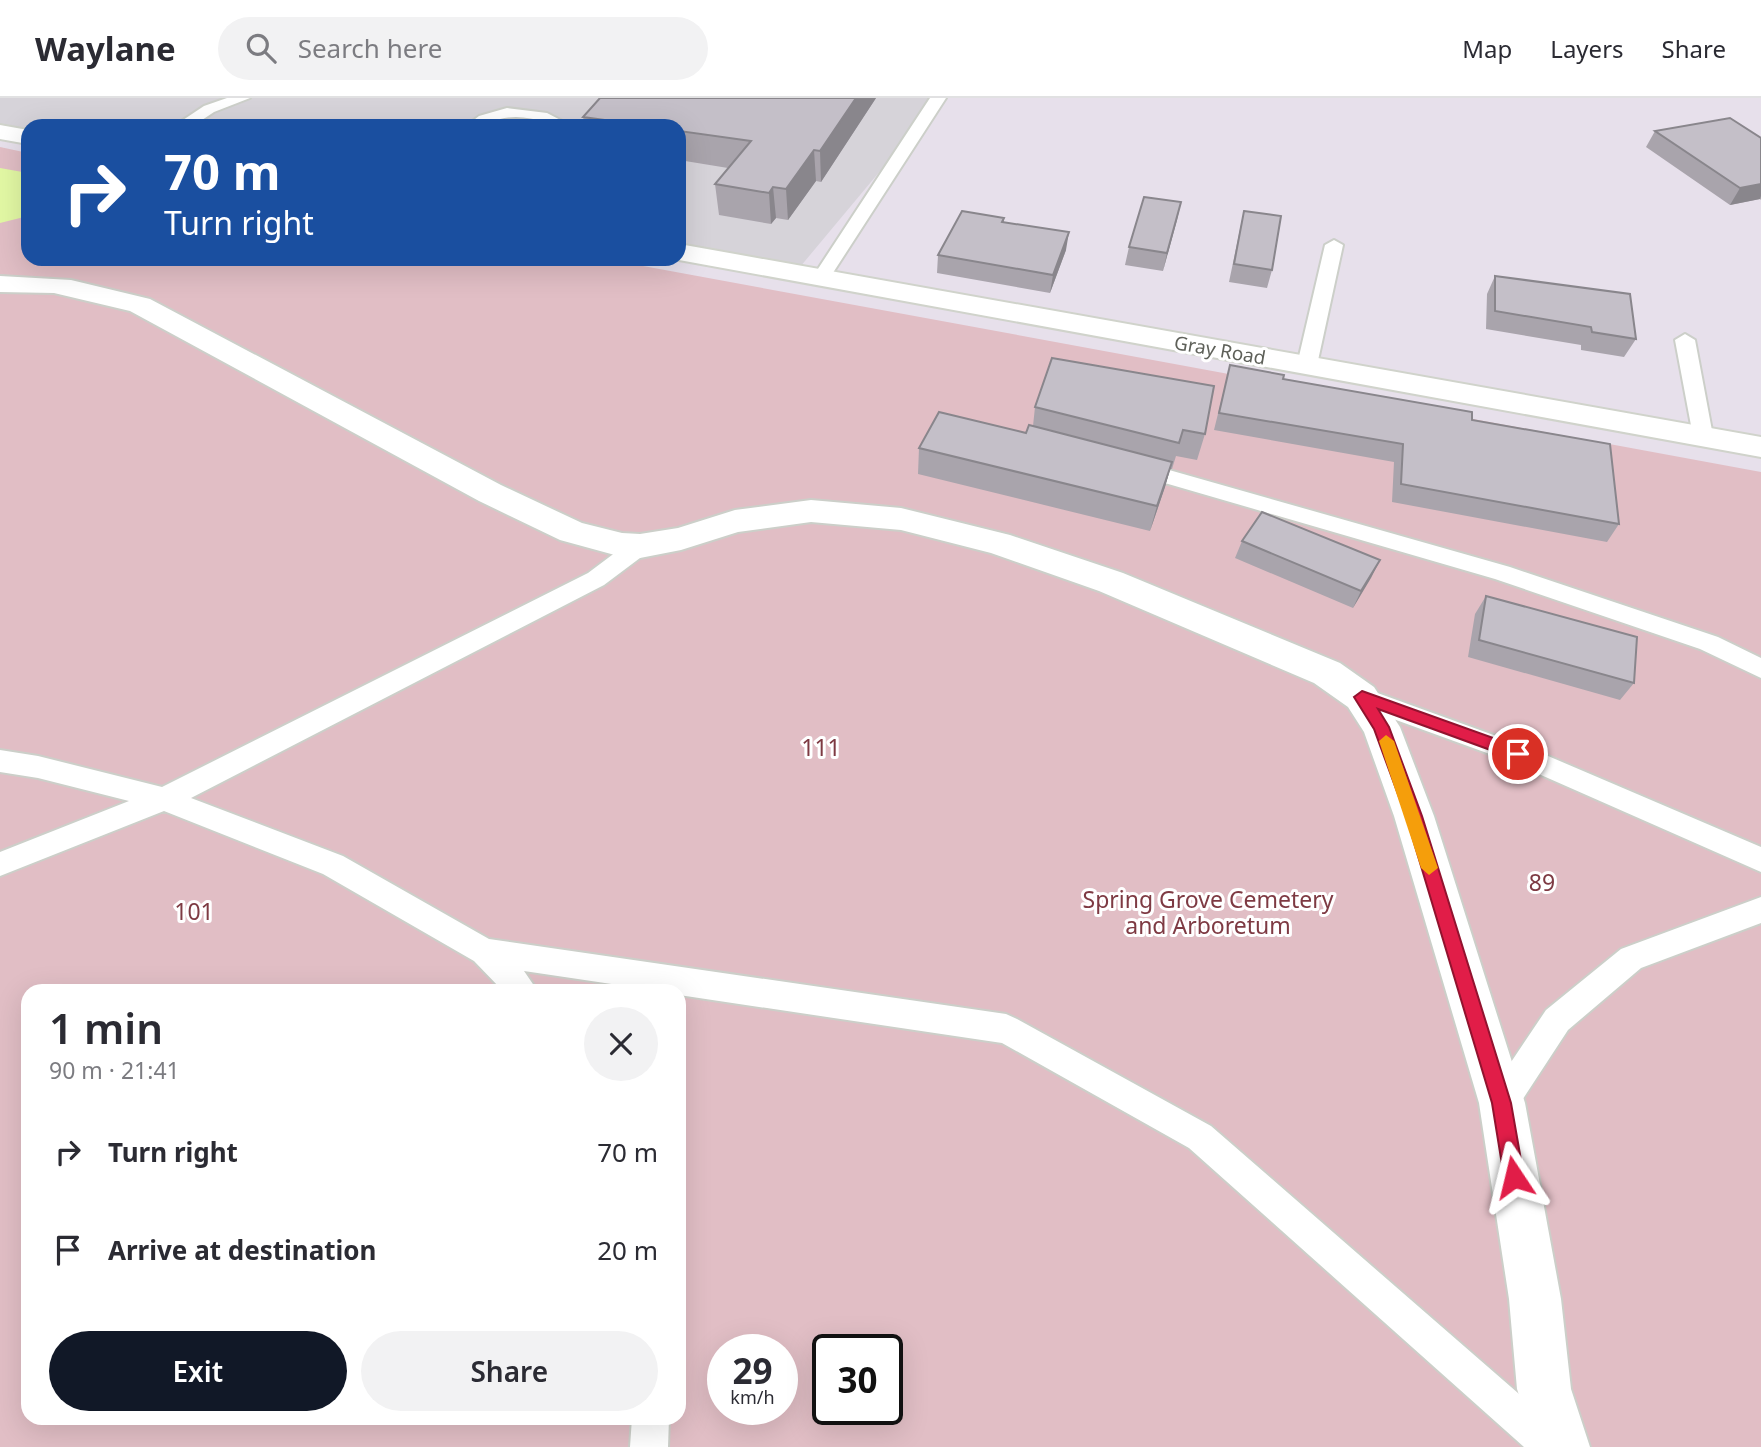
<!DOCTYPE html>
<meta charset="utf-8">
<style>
:root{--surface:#fff;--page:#f2f2f3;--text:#2b2b33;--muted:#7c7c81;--line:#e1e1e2;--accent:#111827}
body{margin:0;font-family:"Noto Sans",sans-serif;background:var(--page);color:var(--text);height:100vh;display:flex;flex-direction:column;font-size:26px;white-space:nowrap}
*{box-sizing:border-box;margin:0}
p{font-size:23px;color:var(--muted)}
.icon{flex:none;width:38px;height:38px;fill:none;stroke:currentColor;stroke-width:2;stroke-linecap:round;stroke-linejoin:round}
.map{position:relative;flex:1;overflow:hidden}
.details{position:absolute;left:21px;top:886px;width:665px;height:441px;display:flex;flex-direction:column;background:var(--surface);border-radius:21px;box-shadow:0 7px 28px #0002}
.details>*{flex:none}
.banner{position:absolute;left:21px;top:21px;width:665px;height:147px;border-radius:21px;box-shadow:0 7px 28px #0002;background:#1a4fa0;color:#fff;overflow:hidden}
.speed{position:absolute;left:707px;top:1236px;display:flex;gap:14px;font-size:35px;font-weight:700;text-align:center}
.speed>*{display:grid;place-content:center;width:91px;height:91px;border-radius:50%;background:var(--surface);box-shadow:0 7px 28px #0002;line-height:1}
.speed small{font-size:18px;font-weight:400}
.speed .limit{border:4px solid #111;border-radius:10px;background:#fff;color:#111}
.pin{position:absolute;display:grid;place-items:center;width:60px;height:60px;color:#fff;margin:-30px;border:4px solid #fff;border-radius:50%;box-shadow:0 2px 7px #0007}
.me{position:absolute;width:77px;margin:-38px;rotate:350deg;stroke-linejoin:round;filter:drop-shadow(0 0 5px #0008)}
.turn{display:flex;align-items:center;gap:24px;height:147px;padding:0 28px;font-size:32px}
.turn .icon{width:91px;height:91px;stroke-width:2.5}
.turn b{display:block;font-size:49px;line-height:60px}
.round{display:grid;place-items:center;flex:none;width:74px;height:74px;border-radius:37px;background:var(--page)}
.overview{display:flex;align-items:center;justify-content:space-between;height:119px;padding:0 28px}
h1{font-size:42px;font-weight:600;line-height:52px}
.action{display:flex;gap:14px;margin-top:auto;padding:14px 28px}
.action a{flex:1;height:80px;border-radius:42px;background:var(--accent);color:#fff;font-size:28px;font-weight:600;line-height:80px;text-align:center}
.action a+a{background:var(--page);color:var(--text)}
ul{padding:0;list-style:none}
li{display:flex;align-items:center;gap:21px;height:98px;padding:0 28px}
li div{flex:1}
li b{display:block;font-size:26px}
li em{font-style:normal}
header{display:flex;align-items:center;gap:42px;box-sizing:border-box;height:98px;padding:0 35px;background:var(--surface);border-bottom:2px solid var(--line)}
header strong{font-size:33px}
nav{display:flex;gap:38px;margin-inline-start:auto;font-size:24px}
.search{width:490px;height:63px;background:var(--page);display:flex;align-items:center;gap:18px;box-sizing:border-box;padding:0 24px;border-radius:38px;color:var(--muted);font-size:26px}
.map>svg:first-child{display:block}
</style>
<header>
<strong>Waylane</strong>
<div class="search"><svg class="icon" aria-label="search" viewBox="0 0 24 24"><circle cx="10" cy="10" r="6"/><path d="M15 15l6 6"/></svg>Search here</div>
<nav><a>Map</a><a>Layers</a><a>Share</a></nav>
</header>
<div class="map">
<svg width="1761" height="1349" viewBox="0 0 1761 1349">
<rect width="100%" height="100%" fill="#e7e0eb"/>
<path fill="#d6d3d9" d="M0 0H941L795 175 679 154V28H28V39L0 34Z"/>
<path fill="#e1bec5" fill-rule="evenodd" d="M0 49 28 55V161H605L1761 374V1349H0ZM28 892H679V1320H28ZM723 1251H782V1311H723ZM828 1251H887V1311H828Z"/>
<path fill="#e2f8a4" d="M0 70 28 75V118L0 125Z"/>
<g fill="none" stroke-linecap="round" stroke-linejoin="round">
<g stroke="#cccfc9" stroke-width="4">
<path id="lane" d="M227 0H250L214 14 193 28H174L204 8Z
M930 0H946L827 184H815L812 180Z
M507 10 547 15 572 28C552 28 536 19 516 19 498 19 484 28 466 28L479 18Z
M1334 142 1343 147 1317 267 1307 273 1297 267 1325 147Z
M1685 236 1695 242 1713 338 1703 345 1693 338 1675 242Z
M1134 362 1510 469 1718 539 1761 560V580L1700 551 1495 481 1127 374 1123 369 1127 364Z
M640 440 648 442 651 448 648 454 604 487 191 700 343 758 489 841 1006 916 1017 921 1211 1028 1565 1336 1571 1349H1524L1189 1050 1002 945 679 897V892H652L524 873 537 892H502L474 863 323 776 164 713 0 778V754L129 703 38 680 0 674V652L38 658 162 689 588 475 632 442Z
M1361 589 1527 649 1761 749V774L1509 663 1352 606 1349 599 1352 592Z
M1761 799V825L1641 870 1568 932 1513 1016 1502 1021 1491 1016 1486 1005 1491 994 1546 912 1621 851Z
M632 1320H669L668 1349H630Z"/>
</g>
<g stroke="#cccfc9" stroke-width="4">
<path id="street" d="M0 178 71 182 150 201 501 387 582 425 622 435 640 436 678 430 735 412 811 402 901 410 1010 437 1123 475 1340 565 1374 589 1400 629 1434 718 1525 1005 1561 1201 1571 1291 1590 1349H1536L1517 1291 1509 1201 1479 1005 1394 718 1364 634 1348 609 1314 585 1099 493 991 455 901 432 811 424 738 434 681 452 640 460 622 459 560 442 479 403 130 213 54 195 0 194Z"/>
</g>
<g stroke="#d0d3cb" stroke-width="4">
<path id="secondary" d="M0 27 28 32V46L0 41Z
M679 146 1761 339V359L679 162 676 161H679Z"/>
</g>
<use href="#lane" fill="#fff" fill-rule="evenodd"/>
<use href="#street" fill="#fff" fill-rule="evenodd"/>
<use href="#secondary" fill="#fff" fill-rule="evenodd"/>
</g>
<path fill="#a9a4ac" d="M604 0H876L821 84 816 83 788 122 776 120 771 126 719 117 715 86 728 70 679 62V28H585L583 19Z
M1655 33 1761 40V102L1760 101 1730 107 1646 49Z
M1181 104 1163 173 1125 167 1129 149Z
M1244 113 1272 172 1267 190 1229 184 1240 131Z
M1004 120V124L1066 152 1050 195 937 175 938 157Z
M1495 178 1636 241 1624 259 1581 252V247L1486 231 1487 196Z
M1230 267 1283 281 1472 322 1619 426 1607 444 1392 404 1394 364 1214 332Z
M1035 309 1205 336 1197 362 1176 358 1172 371H1170L1165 389 1150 433 918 376 919 350 1026 335 1033 328Z
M1242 443 1380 462 1353 510 1235 460Z
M1486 498 1634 585 1620 602 1468 559 1475 516Z"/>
<path fill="#89868c" d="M856 0H876L821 84 820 53Z
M814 52 816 83 788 122 786 91Z
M1761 86V98L1760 101 1730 107 1740 90Z
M773 89 776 120 771 126 769 95Z
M1181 104 1177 122 1163 173 1167 155Z
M1069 134 1066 152 1050 195 1053 177Z
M1172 364 1165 389 1150 433 1157 408Z
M1380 462 1371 480 1353 510 1361 493Z"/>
<path fill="#c4bfc8" stroke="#89868c" stroke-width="2" d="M600 0H856L820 53 814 52 786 91 773 89 769 95 715 86 751 43 679 33V28H648L583 19Z
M1730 20 1761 40V86L1740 90 1655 33Z
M1144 99 1181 104 1167 155 1129 149Z
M962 113 1004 120 1002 124 1069 134 1053 177 938 157Z
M1244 113 1281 118 1272 172 1234 166Z
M1495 178 1630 196 1636 241 1592 234 1591 229 1495 213Z
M1052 260 1214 288 1205 336 1183 332 1179 345 1035 309Z
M1230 267 1284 277 1283 281 1472 314V322L1610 346 1619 426 1401 386 1403 346 1219 315Z
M939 314 1026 335 1029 327 1172 364 1157 408 919 350Z
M1262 414 1380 462 1361 493 1242 443Z
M1486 498 1637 539 1634 585 1479 542Z"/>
<path fill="#e11d48" stroke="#92132f" stroke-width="2" d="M1362 593 1524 651 1526 656 1518 662 1378 611 1389 629 1422 718 1511 1005 1524 1079 1522 1086 1514 1089 1507 1086 1504 1079 1492 1005 1406 718 1374 631 1354 599Z"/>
<path fill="#f59e0b" d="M1386 637 1394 643 1438 770 1429 777 1421 770 1379 643Z"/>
<g text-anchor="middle" stroke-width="6" stroke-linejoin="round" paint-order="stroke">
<g font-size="19" fill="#5e6059" stroke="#fff">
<text transform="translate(1220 252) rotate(10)" y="7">Gray Road</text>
</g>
<g font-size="23" fill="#7e3a43" stroke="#fff">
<text x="821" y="658">111</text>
<text x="1542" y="793">89</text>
<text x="1208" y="810">Spring Grove Cemetery<tspan x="1208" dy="26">and Arboretum</tspan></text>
<text x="194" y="822">101</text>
</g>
</g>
</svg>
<div class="speed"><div>29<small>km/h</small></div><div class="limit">30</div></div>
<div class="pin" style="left:1518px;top:656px;background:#d93025"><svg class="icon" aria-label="arrive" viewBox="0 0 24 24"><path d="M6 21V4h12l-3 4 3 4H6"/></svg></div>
<svg class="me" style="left:1514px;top:1079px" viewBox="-20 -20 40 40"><path d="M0-17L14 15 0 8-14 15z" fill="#e11d48" stroke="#fff" stroke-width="4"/></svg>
<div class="banner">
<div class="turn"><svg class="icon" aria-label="right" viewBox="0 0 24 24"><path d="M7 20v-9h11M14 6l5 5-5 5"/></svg><div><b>70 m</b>Turn right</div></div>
</div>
<section class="details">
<div class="overview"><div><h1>1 min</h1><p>90 m · 21:41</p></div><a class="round"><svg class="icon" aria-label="close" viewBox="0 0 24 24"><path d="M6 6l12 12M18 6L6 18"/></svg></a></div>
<ul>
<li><svg class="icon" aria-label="right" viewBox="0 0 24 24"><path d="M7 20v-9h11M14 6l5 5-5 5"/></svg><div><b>Turn right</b></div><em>70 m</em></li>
<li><svg class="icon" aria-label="arrive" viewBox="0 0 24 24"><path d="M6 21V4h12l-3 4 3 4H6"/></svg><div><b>Arrive at destination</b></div><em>20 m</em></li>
</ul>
<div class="action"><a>Exit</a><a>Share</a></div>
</section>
</div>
